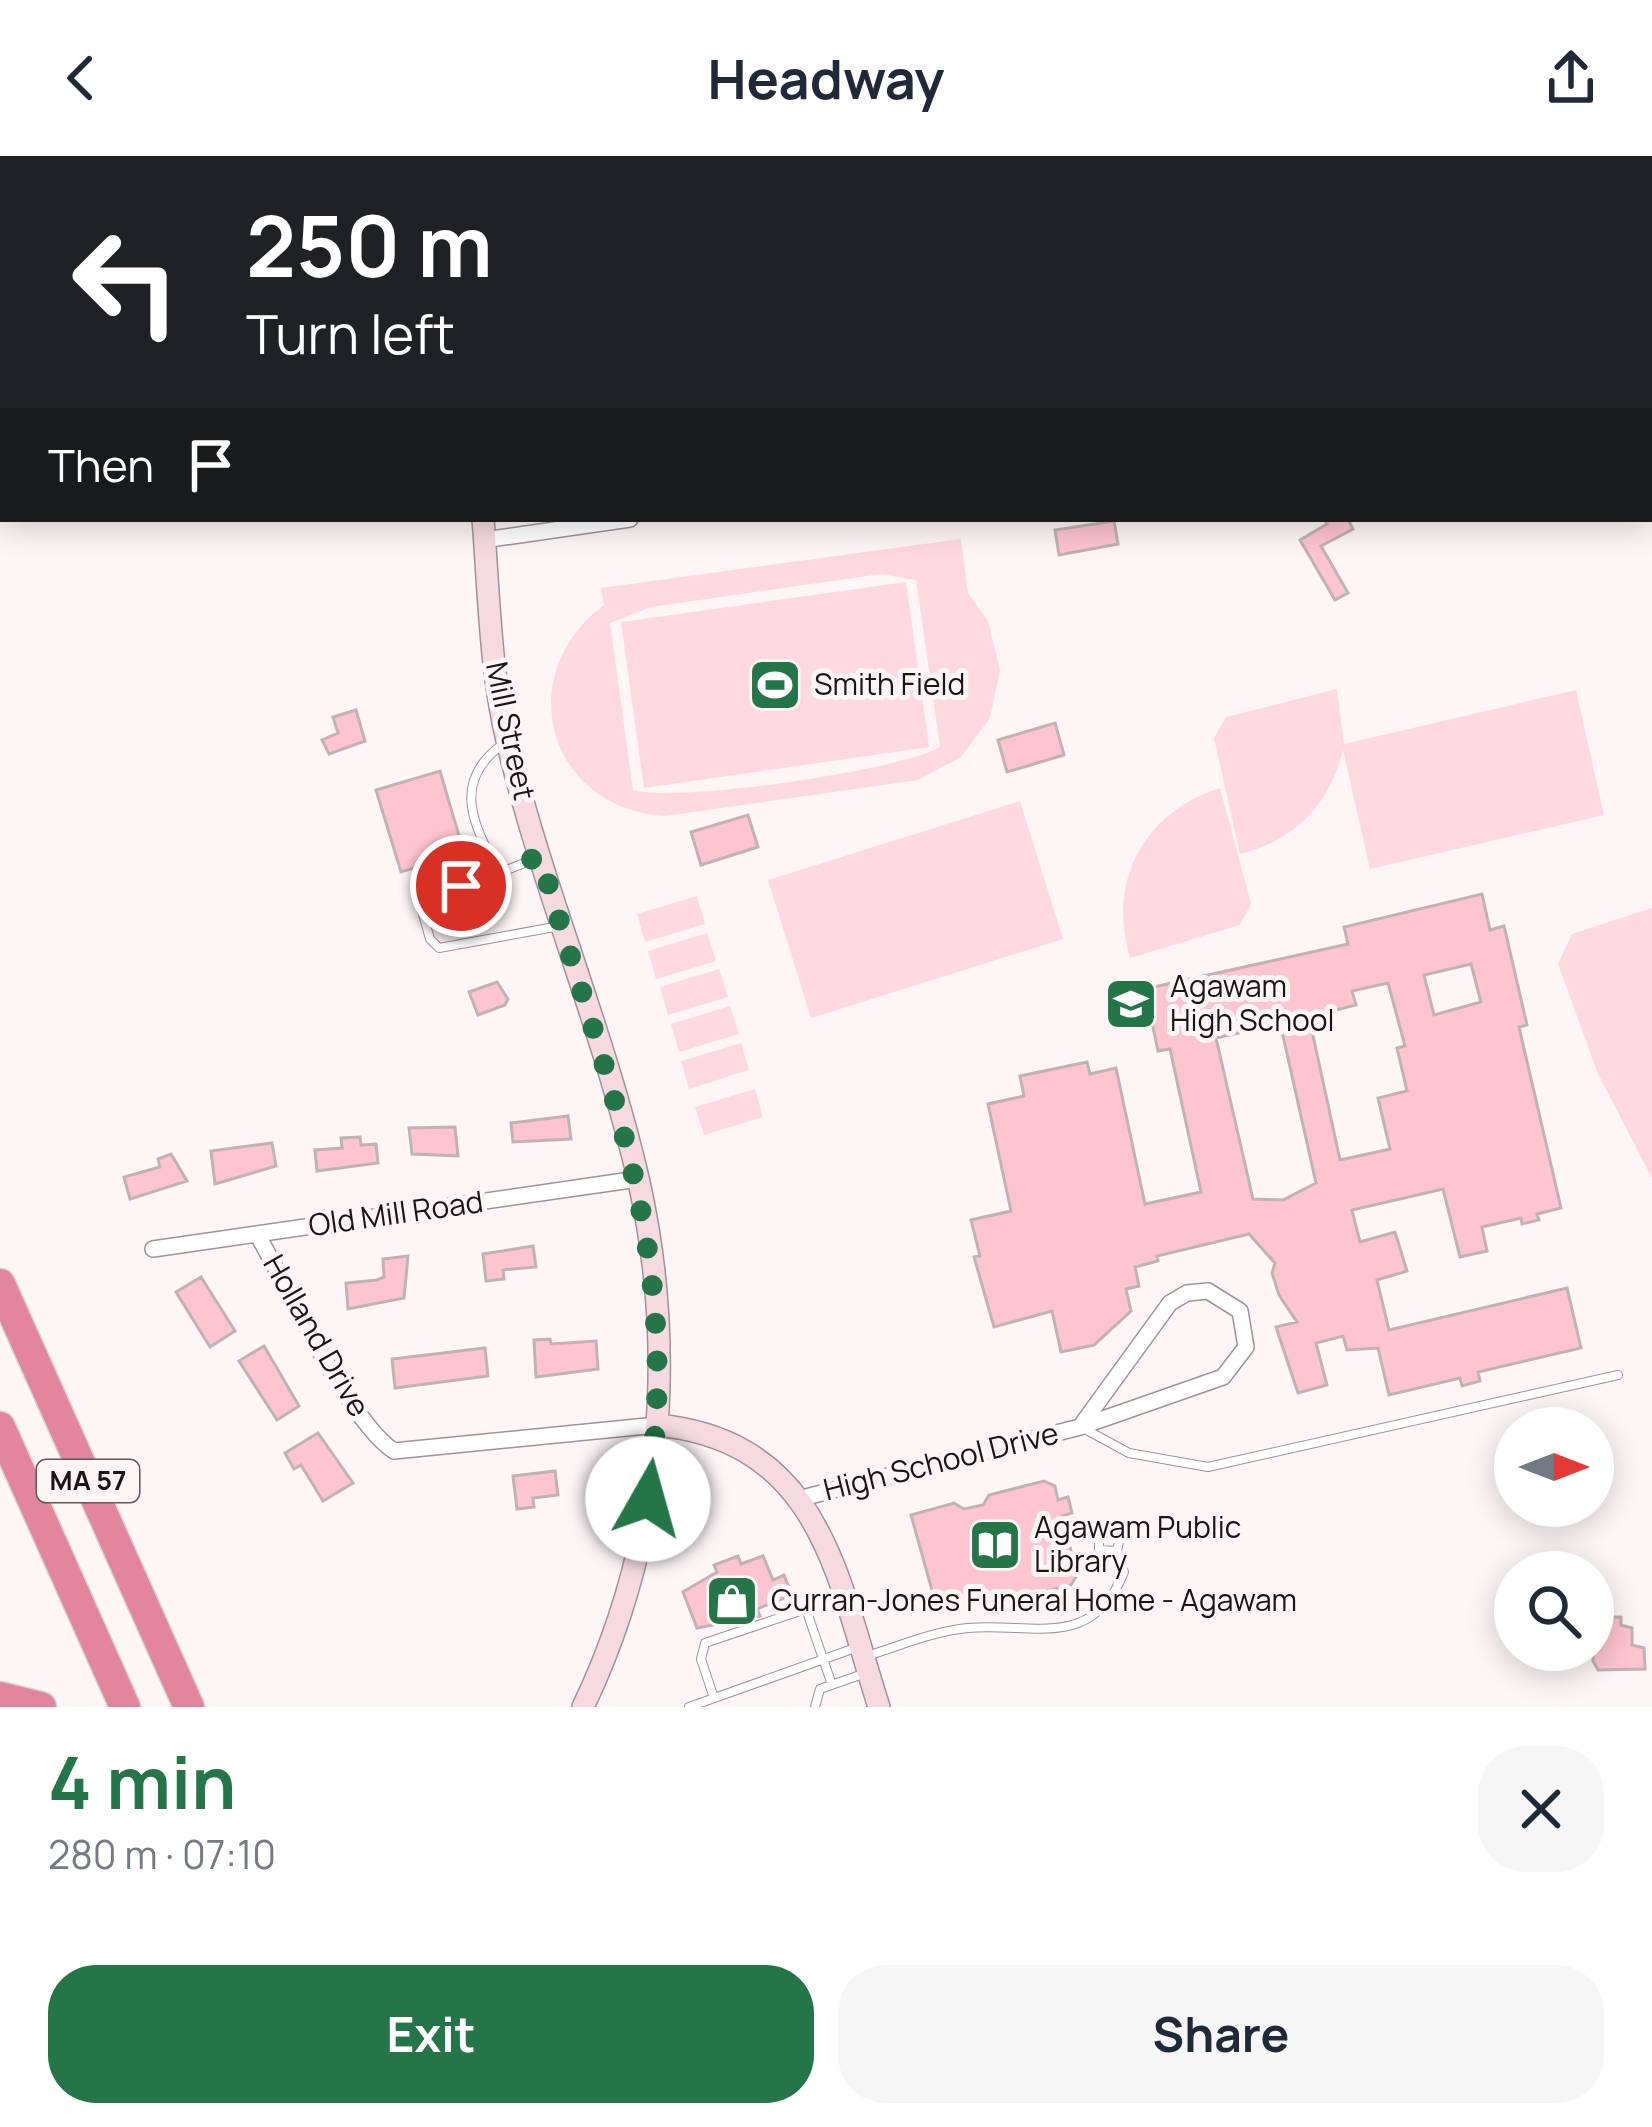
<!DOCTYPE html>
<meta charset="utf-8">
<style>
:root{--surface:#fff;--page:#f6f6f7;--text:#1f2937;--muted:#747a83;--accent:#247648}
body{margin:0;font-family:Manrope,sans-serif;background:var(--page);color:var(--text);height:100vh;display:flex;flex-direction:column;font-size:45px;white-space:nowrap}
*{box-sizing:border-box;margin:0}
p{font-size:39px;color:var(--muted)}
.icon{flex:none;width:66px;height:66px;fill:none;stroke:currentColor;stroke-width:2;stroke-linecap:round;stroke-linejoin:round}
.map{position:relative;height:1551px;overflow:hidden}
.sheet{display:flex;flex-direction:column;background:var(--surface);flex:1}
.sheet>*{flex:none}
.banner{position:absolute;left:0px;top:0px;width:1653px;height:366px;box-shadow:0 6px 30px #0003;background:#202124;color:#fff;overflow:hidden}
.needle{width:78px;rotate:90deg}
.controls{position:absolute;left:1494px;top:1251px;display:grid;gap:24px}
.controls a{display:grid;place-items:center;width:120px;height:120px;border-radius:50%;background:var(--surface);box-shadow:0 6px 30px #0003;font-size:60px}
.pin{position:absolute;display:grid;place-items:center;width:102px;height:102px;color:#fff;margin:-51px;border:6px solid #fff;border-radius:50%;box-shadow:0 3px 12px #0007}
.me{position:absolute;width:132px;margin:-66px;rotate:7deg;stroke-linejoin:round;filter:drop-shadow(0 0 9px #0008)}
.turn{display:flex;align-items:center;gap:42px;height:252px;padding:0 48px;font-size:54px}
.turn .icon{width:156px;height:156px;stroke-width:2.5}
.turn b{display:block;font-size:84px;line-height:102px}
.then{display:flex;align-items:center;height:114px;padding:0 48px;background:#0003;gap:24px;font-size:45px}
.round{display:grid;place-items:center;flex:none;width:126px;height:126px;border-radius:48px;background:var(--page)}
.summary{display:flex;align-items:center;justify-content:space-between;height:204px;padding:0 48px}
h1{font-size:72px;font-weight:700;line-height:90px;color:var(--accent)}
.action{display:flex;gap:24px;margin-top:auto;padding:24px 48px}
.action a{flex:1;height:138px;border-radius:48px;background:var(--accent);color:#fff;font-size:48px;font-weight:700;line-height:138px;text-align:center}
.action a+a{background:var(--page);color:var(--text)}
header{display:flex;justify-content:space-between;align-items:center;height:156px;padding:0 48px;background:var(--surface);font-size:54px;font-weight:700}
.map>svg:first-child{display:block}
</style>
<header><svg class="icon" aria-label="back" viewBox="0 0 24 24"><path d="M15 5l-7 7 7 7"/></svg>Headway<svg class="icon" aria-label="share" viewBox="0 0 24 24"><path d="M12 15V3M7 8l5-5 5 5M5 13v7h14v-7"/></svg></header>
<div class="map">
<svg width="1652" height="1551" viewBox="0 0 1652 1551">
<rect width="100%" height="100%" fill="#fef5f7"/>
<path fill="#fed9e0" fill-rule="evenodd" d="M961 383 968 437 988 465 1000 514 990 562 961 601 918 624 665 660C548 653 510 519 604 449L601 432ZM881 418 916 424 940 591C898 615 678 647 633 634L610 467 651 451Z
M906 426 929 591 644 632 621 466Z
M1337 533 1344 588 1576 534 1604 659 1370 713 1343 594C1330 648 1294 685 1240 698L1214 582 1226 561Z
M1220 632 1251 748 1240 769 1130 802C1107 725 1144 656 1220 632Z
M1020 645 1063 783 811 862 768 724Z
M697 740 705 768 645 786 637 758Z
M1652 752V1022L1598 918 1558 808 1572 778Z
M707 777 716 805 656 823 648 795Z
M719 813 728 841 668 859 660 831Z
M730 850 739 878 679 896 671 868Z
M741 887 749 914 689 933 681 905Z
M755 933 763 961 704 979 695 951Z"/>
<path fill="#fec4d0" stroke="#c0b2b5" stroke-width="3" fill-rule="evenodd" d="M1324 363H1348L1353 373 1321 390 1348 437 1335 444 1300 384 1327 368Z
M1114 365 1118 388 1059 399 1055 374Z
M356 554 365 585 329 598 322 584 338 577 333 561Z
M1055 567 1064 599 1007 616 998 584Z
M440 615 464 697 401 716 376 634Z
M748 659 758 691 701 709 691 676Z
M1482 738 1490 774 1504 770 1527 869 1519 871 1561 1052 1537 1058 1539 1064 1522 1068 1521 1062 1482 1071 1487 1095 1460 1101 1443 1033 1352 1054 1360 1086 1395 1076 1407 1115 1377 1124 1389 1174 1567 1132 1581 1192 1478 1216 1480 1225 1462 1230 1460 1222 1389 1239 1378 1192 1347 1194 1343 1180 1316 1187 1327 1229 1298 1237 1276 1171 1297 1166 1279 1139 1272 1117 1275 1107 1249 1078 1157 1100 1158 1105 1135 1111 1139 1130 1126 1133 1131 1155 1094 1189 1061 1196 1052 1155 994 1171 974 1101 980 1100 971 1064 1011 1055 988 948 1024 940 1020 920 1087 906 1090 918 1116 912 1145 1048 1201 1036 1170 893 1158 895 1145 833 1348 788 1344 771ZM1471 808 1481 846 1434 859 1424 819ZM1388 827 1405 890 1397 892 1407 935 1378 942 1390 993 1340 1004 1309 861 1356 849 1352 835ZM1275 869 1283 880 1316 1027 1283 1044 1253 1043 1216 882Z
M497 826 508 843 505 849 478 859 469 836Z
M568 960 571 983 513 986 511 967Z
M455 971 458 1000 412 998 409 972Z
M360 981 361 989 376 988 378 1007 317 1015 315 994 342 992 341 982Z
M272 987 276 1010 215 1028 211 995Z
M171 998 187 1025 130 1043 124 1021 160 1011 158 1003Z
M533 1090 536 1111 503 1114 504 1123 486 1125 483 1098Z
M408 1100 404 1142 348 1153 346 1127 377 1124 384 1121 383 1103Z
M201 1121 235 1175 210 1191 176 1136Z
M550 1183 551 1188 596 1185 598 1213 536 1221 534 1184Z
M264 1190 299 1250 277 1264 239 1205Z
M485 1192 488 1220 395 1232 392 1203Z
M318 1277 353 1327 323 1345 301 1309 294 1313 285 1297Z
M555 1315 558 1339 533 1342 534 1351 517 1353 513 1320Z
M1044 1325 1055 1330 1058 1344 1068 1341 1072 1357 1062 1360 1077 1419 1071 1429 1016 1443 1007 1437 938 1456 911 1359 954 1347 964 1353 983 1349 989 1339Z
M738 1400 741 1408 763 1400 773 1424 784 1419 792 1439 757 1453 760 1460 697 1472 683 1436 717 1416 714 1409Z
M1604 1461H1621V1469L1632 1472V1489L1644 1492 1645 1513 1598 1514 1593 1505 1595 1467 1605 1466Z"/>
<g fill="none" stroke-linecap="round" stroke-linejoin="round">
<g stroke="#9f9295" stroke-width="10">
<path id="lane" d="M503 588C450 626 474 670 499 717L427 744 421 751 430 783 439 792 560 770
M499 717 537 702
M1081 1271 1129 1297 1208 1311 1618 1219
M867 1500C899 1490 934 1475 968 1472 1032 1466 1092 1496 1124 1416L1117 1395 1120 1381 1110 1374 1099 1378V1394L1117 1395
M714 1542 701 1503 705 1487 806 1453 832 1529
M689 1551 858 1491
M815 1551 820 1533 863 1518"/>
</g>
<g stroke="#9f9295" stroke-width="18">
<path id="street" d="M1339 0 1345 3
M1162 3 1182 0
M1650 215H1652
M484 384 630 363
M257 1078C287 1130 349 1266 394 1295L657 1269
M153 1093 638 1023
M802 1342 1080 1271 1223 1221 1246 1191 1240 1155 1208 1135 1187 1137 1170 1147 1080 1271"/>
</g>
<g stroke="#9f9295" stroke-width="24">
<path id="secondary" d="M421 0 422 3
M483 363C489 438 490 516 508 589 544 737 605 878 639 1026 678 1202 661 1388 583 1551
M657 1269C821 1285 837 1421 879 1551"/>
</g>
<g stroke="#d6d5d5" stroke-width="33">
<path id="highway" d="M0 1128 189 1551
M0 1271 125 1551
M0 1541 41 1551"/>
</g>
<path stroke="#989192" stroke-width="3" stroke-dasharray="12 6" stroke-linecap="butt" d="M207 3 215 0
M0 70 3 69"/>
<use href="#lane" stroke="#fff" stroke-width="8"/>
<use href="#street" stroke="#fff" stroke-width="15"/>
<use href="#secondary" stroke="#f7dae1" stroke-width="21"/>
<use href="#highway" stroke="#e3859c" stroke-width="30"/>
</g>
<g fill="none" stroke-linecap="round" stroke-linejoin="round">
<path stroke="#247648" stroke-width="21" stroke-dasharray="0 37.8" d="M461 730 540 700C607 930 684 1097 648 1343"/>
</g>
<defs>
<g id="stadium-square" transform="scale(2.7)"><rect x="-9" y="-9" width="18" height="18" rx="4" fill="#247648" stroke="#fef5f7"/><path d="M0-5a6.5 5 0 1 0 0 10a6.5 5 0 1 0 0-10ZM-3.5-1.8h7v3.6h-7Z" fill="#fff"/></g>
<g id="school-square" transform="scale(2.7)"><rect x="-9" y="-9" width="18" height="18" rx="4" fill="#247648" stroke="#fef5f7"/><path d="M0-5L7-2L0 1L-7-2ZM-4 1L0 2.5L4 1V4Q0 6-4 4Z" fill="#fff"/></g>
<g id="library-square" transform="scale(2.7)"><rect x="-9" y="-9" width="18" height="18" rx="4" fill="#247648" stroke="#fef5f7"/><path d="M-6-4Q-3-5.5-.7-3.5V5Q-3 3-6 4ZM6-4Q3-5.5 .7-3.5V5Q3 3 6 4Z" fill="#fff"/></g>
<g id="shop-square" transform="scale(2.7)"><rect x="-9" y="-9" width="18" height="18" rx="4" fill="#247648" stroke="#fef5f7"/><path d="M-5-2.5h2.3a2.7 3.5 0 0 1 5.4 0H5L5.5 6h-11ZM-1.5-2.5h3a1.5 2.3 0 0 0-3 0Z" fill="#fff"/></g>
</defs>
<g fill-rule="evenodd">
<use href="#stadium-square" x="775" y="529"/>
<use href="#school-square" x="1131" y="848"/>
<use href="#library-square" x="995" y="1389"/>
<use href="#shop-square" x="732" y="1445"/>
</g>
<g text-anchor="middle" stroke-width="10" stroke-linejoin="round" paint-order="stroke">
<rect fill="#fef5f7" stroke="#5e5859" stroke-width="3" x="37" y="1304" width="102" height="42" rx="9"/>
<g font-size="27" font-weight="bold" fill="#191415">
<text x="88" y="1334">MA 57</text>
</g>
<g font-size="30" fill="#191415" stroke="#fef5f7" text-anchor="start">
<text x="814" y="539">Smith Field</text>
<text x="1170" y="841">Agawam<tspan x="1170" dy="34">High School</tspan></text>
<text x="1034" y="1382">Agawam Public<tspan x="1034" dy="34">Library</tspan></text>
<text x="771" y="1455">Curran-Jones Funeral Home - Agawam</text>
</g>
<g font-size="30" fill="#191415" stroke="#fef5f7">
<text transform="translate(510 575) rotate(78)" y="10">Mill Street</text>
<text transform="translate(396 1058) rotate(-8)" y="10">Old Mill Road</text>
<text transform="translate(316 1180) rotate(60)" y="10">Holland Drive</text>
<text transform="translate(941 1306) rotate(-14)" y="10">High School Drive</text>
</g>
</g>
</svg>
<div class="controls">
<a><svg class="needle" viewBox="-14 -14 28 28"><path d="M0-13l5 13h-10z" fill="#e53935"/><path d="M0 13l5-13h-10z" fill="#747a83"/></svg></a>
<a><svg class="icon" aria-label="search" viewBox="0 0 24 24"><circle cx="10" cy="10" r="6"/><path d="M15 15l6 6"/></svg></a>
</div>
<div class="pin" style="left:461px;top:730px;background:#d93025"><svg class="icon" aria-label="arrive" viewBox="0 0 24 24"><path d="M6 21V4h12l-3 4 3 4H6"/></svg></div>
<svg class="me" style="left:648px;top:1343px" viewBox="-20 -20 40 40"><circle r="19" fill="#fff"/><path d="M0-13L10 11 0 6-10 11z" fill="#247648"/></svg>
<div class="banner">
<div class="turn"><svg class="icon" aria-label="left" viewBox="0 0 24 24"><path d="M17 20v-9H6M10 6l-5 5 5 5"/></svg><div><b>250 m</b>Turn left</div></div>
<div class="then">Then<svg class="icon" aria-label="arrive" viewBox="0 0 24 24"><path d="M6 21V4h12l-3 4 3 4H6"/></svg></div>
</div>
</div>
<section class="sheet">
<div class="summary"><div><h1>4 min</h1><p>280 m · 07:10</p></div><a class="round"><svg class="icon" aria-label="close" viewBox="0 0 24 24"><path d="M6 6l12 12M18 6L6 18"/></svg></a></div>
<div class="action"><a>Exit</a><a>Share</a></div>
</section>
